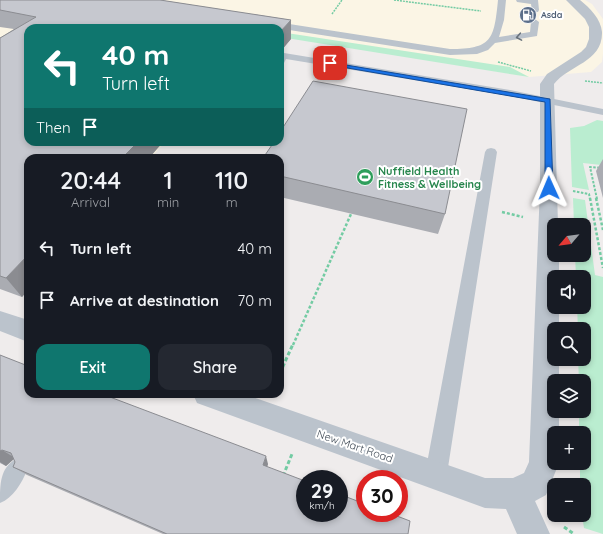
<!DOCTYPE html>
<meta charset="utf-8">
<style>
:root{--surface:#171b24;--page:#242831;--text:#f1f3f6;--muted:#9ea1a6;--accent:#0f766e}
body{margin:0;font-family:Quicksand,sans-serif;background:var(--page);color:var(--text);height:100vh;display:flex;flex-direction:column;font-size:15px;white-space:nowrap}
*{box-sizing:border-box;margin:0}
p{font-size:13px;color:var(--muted)}
.icon{flex:none;width:22px;height:22px;fill:none;stroke:currentColor;stroke-width:2;stroke-linecap:round;stroke-linejoin:round}
.map{position:relative;flex:1;overflow:hidden}
.panel{position:absolute;left:24px;top:154px;width:260px;height:244px;display:flex;flex-direction:column;background:var(--surface);border-radius:12px;box-shadow:0 2px 6px #0003}
.panel>*{flex:none}
.top-card{position:absolute;left:24px;top:24px;width:260px;height:122px;border-radius:12px;box-shadow:0 2px 6px #0003;background:#0f766e;color:#fff;overflow:hidden}
.needle{width:26px;rotate:241deg}
.controls{position:absolute;left:547px;top:218px;display:grid;gap:8px}
.controls a{display:grid;place-items:center;width:44px;height:44px;border-radius:8px;background:var(--surface);box-shadow:0 2px 6px #0003;font-size:20px}
.speed{position:absolute;left:296px;top:470px;display:flex;gap:8px;font-size:20px;font-weight:700;text-align:center}
.speed>*{display:grid;place-content:center;width:52px;height:52px;border-radius:50%;background:var(--surface);box-shadow:0 2px 6px #0003;line-height:1}
.speed small{font-size:10px;font-weight:400}
.speed .limit{border:6px solid #d22;background:#fff;color:#111}
.pin{position:absolute;display:grid;place-items:center;width:34px;height:34px;color:#fff;margin:-17px;border-radius:8px;box-shadow:0 2px 6px #0006}
.me{position:absolute;width:44px;margin:-22px;rotate:359deg;stroke-linejoin:round;filter:drop-shadow(0 0 3px #0008)}
.turn{display:flex;align-items:center;gap:14px;height:84px;padding:0 12px;font-size:18px}
.turn .icon{width:52px;height:52px;stroke-width:2.5}
.turn b{display:block;font-size:28px;line-height:34px}
.then{display:flex;align-items:center;height:38px;padding:0 12px;background:#0003;gap:8px;font-size:15px}
.eta{display:flex;justify-content:space-evenly;align-items:center;height:68px;text-align:center}
.eta b{font-size:24px;font-weight:600;line-height:28px}
.button{display:flex;gap:8px;margin-top:auto;padding:8px 12px}
.button a{flex:1;height:46px;border-radius:12px;background:var(--accent);color:#fff;font-size:16px;font-weight:600;line-height:46px;text-align:center}
.button a+a{background:var(--page);color:var(--text)}
ul{padding:0;list-style:none}
li{display:flex;align-items:center;gap:12px;height:52px;padding:0 12px}
li div{flex:1}
li b{display:block;font-size:15px}
li em{font-style:normal}
.map>svg:first-child{display:block}
</style>
<div class="map">
<svg width="603" height="534" viewBox="0 0 603 534">
<rect width="100%" height="100%" fill="#efecec"/>
<path fill="#fbf5e5" d="M0 0H585L592 4 603 19V54L602 62 591 72 529 77 280 35V28H28V142H165L151 158H28V295L0 285Z"/>
<path fill="#baedd0" d="M280 32 510 67 529 77 280 37Z
M597 120 603 121V172L601 165 583 163 589 190 572 187 570 128 584 126Z
M573 198 585 200 595 275 603 277V534L584 528 582 515H584V485H580V463H584V433H579V411H584V381H579L578 359H584V329H578L577 307H584V277H576L575 255H584V225H574Z"/>
<g fill="none" stroke-linecap="round" stroke-linejoin="round">
<path stroke="#73cba3" stroke-width="1.5" stroke-dasharray="2 1" stroke-linecap="butt" d="M394 0 481 11
M332 14 342 0
M498 62 531 71
M585 81 603 83"/>
<path stroke="#73cba3" stroke-width="2" stroke-dasharray="2.5 1.5" stroke-linecap="butt" d="M573 191 589 194 590 199
M597 199 590 167 603 168"/>
<path stroke="#73cba3" stroke-width="2.5" stroke-dasharray="3 2" stroke-linecap="butt" d="M590 198 603 268
M596 198 603 230
M502 212 523 217
M293 345 351 214"/>
<path stroke="#73cba3" stroke-width="3" stroke-dasharray="4 2.5" stroke-linecap="butt" d="M280 373 293 344
M283 476 292 454
M564 527 574 534"/>
<path fill="#bbc3cc" fill-rule="evenodd" d="M498 0H506L504 20 499 37 530 32 531 22 535 19 539 22 537 36 495 43 488 50 477 54 450 55 270 27 266 24 270 21 450 49C492 49 494 40 498 0Z
M516 0H538L539 10 538 12H532L531 4 517 2Z
M284 53 510 90 603 109V115L510 96 286 59 284 63 280 64V55Z
M491 148 495 149 497 152 447 474 444 482 436 485 428 482 425 474 485 152 487 149Z
M16 459 24 462 27 470C22 483 13 498 0 503 0 484 0 468 16 459Z"/>
<path fill="#bbc3cc" fill-rule="evenodd" d="M566 0H580C590 8 601 19 602 32 603 62 569 65 554 84L558 225H554V255H559V277H554V307H559V329H554V359H559V381H554V411H559V433H554V463H559L546 495 535 501 550 534H517L506 509 485 508 197 403 193 394H244L485 478H513L524 473 529 462 540 188V84L547 74 581 52 586 47 589 39V27L585 19Z
M0 311 28 320V342L0 331Z"/>
</g>
<path fill="#aaacb2" d="M0 0H160L291 20V39L280 52V28H28V142H163L149 158H28V290L22 297 0 289V38L14 29 0 27Z
M280 158 445 214 438 234 280 197Z
M603 159V198L596 171Z
M0 355 268 464 267 467 408 534H163L27 475 13 467 15 462 14 459 6 466 0 463Z"/>
<path fill="#8b8c91" d="M291 20V39L280 52V32Z
M138 142H163L149 158H122Z
M28 255V290L22 297 6 278Z
M2 450 15 458 6 466 0 462V451Z
M266 456 268 464 265 473 263 465Z"/>
<path fill="#c6c8cf" stroke="#8b8c91" d="M0 0H160L291 20 280 32V28H28V142H138L122 158H28V255L6 278 0 276V38L36 17 0 10Z
M313 81 467 109 445 214 280 176V158H263L274 142H280V132Z
M0 355 28 366V394H102L266 456 263 465 305 481V513H339V494L365 504V513H389L410 521 408 534H167L13 467 15 462 11 453 2 450 0 451Z"/>
<defs><path id="oneway-chevron" d="M-2-3.5L2.5 0L-2 3.5" fill="none" stroke-width="1.6" stroke-linecap="round" stroke-linejoin="round"/></defs>
<use stroke="#68727c" href="#oneway-chevron" transform="translate(519 37) rotate(170)"/>
<path fill="#1a73e8" stroke="#114b97" d="M328 62 550 99 553 188 549 190 545 188V102L330 65H328Z"/>
<defs>
<g id="fuel-disc" transform="scale(0.9)"><circle r="9.5" fill="#5c6f8a" stroke="#fff"/><path d="M-5.5-6h7V0h2V4h1.3V-2.5L3-4.5l.8-.8L6-3V5H2.5V1h-1V6h-7ZM-4.2-4.7v3.2H.2V-4.7Z" fill="#fff"/></g>
<g id="stadium-disc" transform="scale(0.9)"><circle r="9.5" fill="#2e9e5b" stroke="#fff"/><path d="M0-5a6.5 5 0 1 0 0 10a6.5 5 0 1 0 0-10ZM-3.5-1.8h7v3.6h-7Z" fill="#fff"/></g>
</defs>
<g fill-rule="evenodd">
<use href="#fuel-disc" x="528" y="15"/>
<use href="#stadium-disc" x="365" y="177"/>
</g>
<g text-anchor="middle" stroke-width="4" stroke-linejoin="round" paint-order="stroke">
<g font-size="9" font-weight="bold" fill="#4e5e75" stroke="#fff" text-anchor="start">
<text x="541" y="18">Asda</text>
</g>
<g font-size="11" font-weight="bold" fill="#27864d" stroke="#fff" text-anchor="start">
<text x="378" y="175">Nuffield Health<tspan x="378" dy="13">Fitness &amp; Wellbeing</tspan></text>
</g>
<g font-size="11" fill="#454f5a" stroke="#fff">
<text transform="translate(355 446) rotate(19)" y="4">New Mart Road</text>
</g>
</g>
</svg>
<div class="controls">
<a><svg class="needle" viewBox="-14 -14 28 28"><path d="M0-13l5 13h-10z" fill="#e53935"/><path d="M0 13l5-13h-10z" fill="#9ea1a6"/></svg></a>
<a><svg class="icon" aria-label="sound" viewBox="0 0 24 24"><path d="M4 9h4l5-4v14l-5-4H4zM17 9q2 3 0 6"/></svg></a>
<a><svg class="icon" aria-label="search" viewBox="0 0 24 24"><circle cx="10" cy="10" r="6"/><path d="M15 15l6 6"/></svg></a>
<a><svg class="icon" aria-label="layers" viewBox="0 0 24 24"><path d="M12 4l9 5-9 5-9-5zM3 14l9 5 9-5"/></svg></a>
<a>+</a>
<a>−</a>
</div>
<div class="speed"><div>29<small>km/h</small></div><div class="limit">30</div></div>
<div class="pin" style="left:330px;top:63px;background:#d93025"><svg class="icon" aria-label="arrive" viewBox="0 0 24 24"><path d="M6 21V4h12l-3 4 3 4H6"/></svg></div>
<svg class="me" style="left:549px;top:188px" viewBox="-20 -20 40 40"><path d="M0-17L14 15 0 8-14 15z" fill="#1a73e8" stroke="#fff" stroke-width="4"/></svg>
<div class="top-card">
<div class="turn"><svg class="icon" aria-label="left" viewBox="0 0 24 24"><path d="M17 20v-9H6M10 6l-5 5 5 5"/></svg><div><b>40 m</b>Turn left</div></div>
<div class="then">Then<svg class="icon" aria-label="arrive" viewBox="0 0 24 24"><path d="M6 21V4h12l-3 4 3 4H6"/></svg></div>
</div>
<section class="panel">
<div class="eta">
<div><b>20:44</b><p>Arrival</p></div>
<div><b>1</b><p>min</p></div>
<div><b>110</b><p>m</p></div>
</div>
<ul>
<li><svg class="icon" aria-label="left" viewBox="0 0 24 24"><path d="M17 20v-9H6M10 6l-5 5 5 5"/></svg><div><b>Turn left</b></div><em>40 m</em></li>
<li><svg class="icon" aria-label="arrive" viewBox="0 0 24 24"><path d="M6 21V4h12l-3 4 3 4H6"/></svg><div><b>Arrive at destination</b></div><em>70 m</em></li>
</ul>
<div class="button"><a>Exit</a><a>Share</a></div>
</section>
</div>
